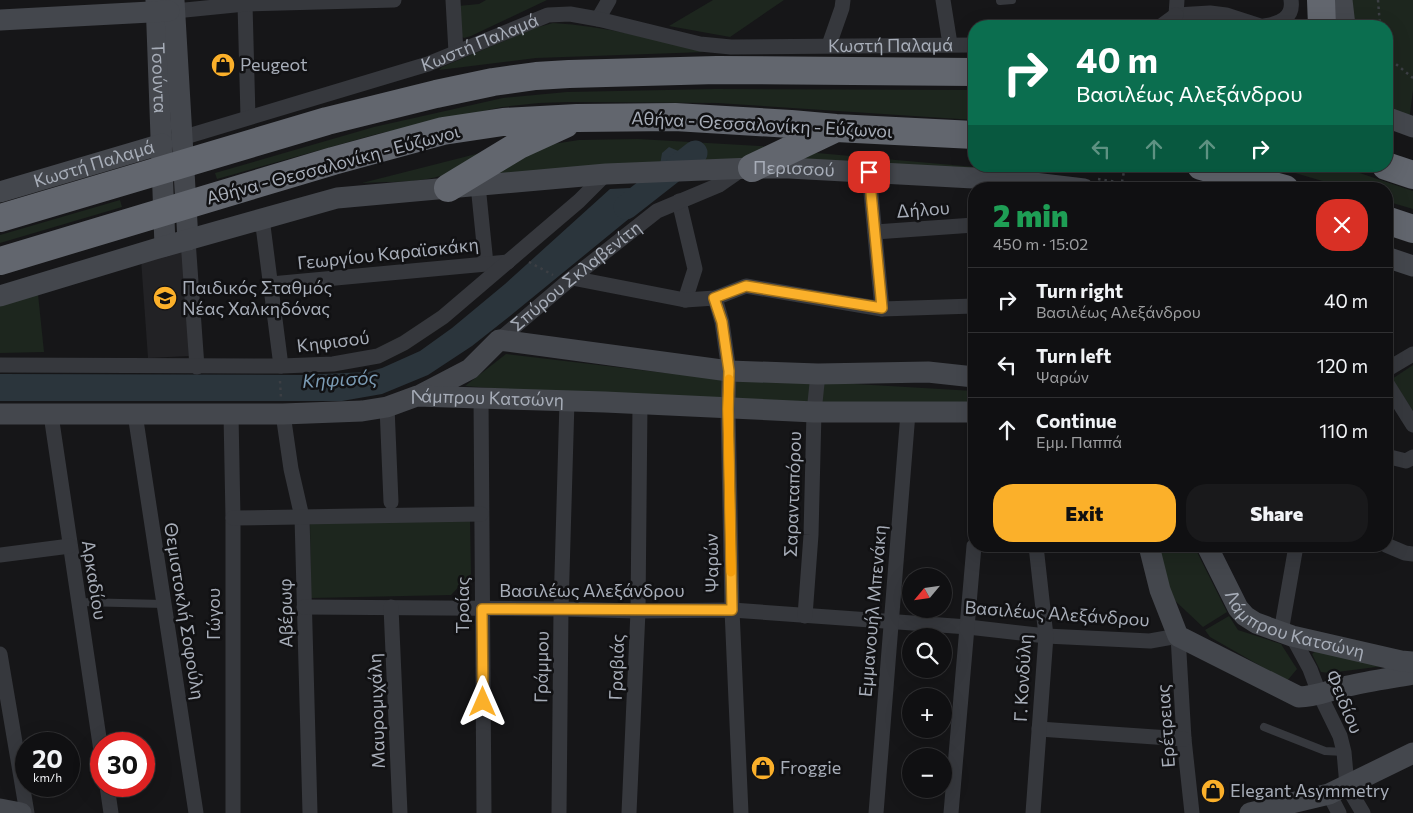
<!DOCTYPE html>
<meta charset="utf-8">
<style>
:root{--surface:#101012;--page:#19191b;--text:#f1f3f6;--muted:#9c9d9f;--line:#303032;--accent:#fbb02a}
body{margin:0;font-family:Commissioner,sans-serif;background:var(--page);color:var(--text);height:100vh;display:flex;flex-direction:column;font-size:19px;white-space:nowrap}
*{box-sizing:border-box;margin:0}
p{font-size:16px;color:var(--muted)}
.icon{flex:none;width:28px;height:28px;fill:none;stroke:currentColor;stroke-width:2;stroke-linecap:round;stroke-linejoin:round}
.map{position:relative;flex:1;overflow:hidden}
.sheet{position:absolute;left:968px;top:182px;width:425px;height:370px;display:flex;flex-direction:column;background:var(--surface);border-radius:20px;box-shadow:0 5px 20px #0002,0 0 0 1px var(--line)}
.sheet>*{flex:none}
.top-card{position:absolute;left:968px;top:20px;width:425px;height:152px;border-radius:20px;box-shadow:0 5px 20px #0002,0 0 0 1px var(--line);background:#0b6e4f;color:#fff;overflow:hidden}
.needle{width:32px;rotate:241deg}
.tools{position:absolute;left:902px;top:568px;display:grid;gap:10px}
.tools a{display:grid;place-items:center;width:50px;height:50px;border-radius:50%;background:var(--surface);box-shadow:0 5px 20px #0002,0 0 0 1px var(--line);font-size:25px}
.speed{position:absolute;left:15px;top:732px;display:flex;gap:10px;font-size:25px;font-weight:700;text-align:center}
.speed>*{display:grid;place-content:center;width:65px;height:65px;border-radius:50%;background:var(--surface);box-shadow:0 5px 20px #0002,0 0 0 1px var(--line);line-height:1}
.speed small{font-size:12px;font-weight:400}
.speed .limit{border:8px solid #d22;background:#fff;color:#111}
.pin{position:absolute;display:grid;place-items:center;width:42px;height:42px;color:#fff;margin:-21px;border-radius:10px;box-shadow:0 2px 8px #0006}
.me{position:absolute;width:55px;margin:-28px;rotate:0deg;stroke-linejoin:round;filter:drop-shadow(0 0 4px #0008)}
.turn{display:flex;align-items:center;gap:18px;height:105px;padding:0 25px;font-size:22px}
.turn .icon{width:65px;height:65px;stroke-width:2.5}
.turn b{display:block;font-size:35px;line-height:42px}
.lanes{display:flex;align-items:center;height:48px;padding:0 25px;background:#0003;justify-content:center;gap:25px;direction:ltr}
.lanes .off{opacity:.35}
.round{display:grid;place-items:center;flex:none;width:52px;height:52px;border-radius:20px;background:var(--page)}
.head{display:flex;align-items:center;justify-content:space-between;height:85px;padding:0 25px}
h1{font-size:30px;font-weight:800;line-height:38px;color:#1e9e55}
.action{display:flex;gap:10px;margin-top:auto;padding:10px 25px}
.action a{flex:1;height:58px;border-radius:20px;background:var(--accent);color:#111;font-size:20px;font-weight:800;line-height:58px;text-align:center}
.action a+a{background:var(--page);color:var(--text)}
ul{padding:0;list-style:none}
li{display:flex;align-items:center;gap:15px;height:65px;padding:0 25px;border-top:1px solid var(--line)}
li div{flex:1}
li b{display:block;font-size:19px}
li em{font-style:normal}
.map>svg:first-child{display:block}
</style>
<div class="map">
<svg width="1413" height="813" viewBox="0 0 1413 813">
<rect width="100%" height="100%" fill="#161618"/>
<path fill="#222225" d="M184 249 189 356 148 358 141 259Z"/>
<path fill="#1d261e" d="M486 0H547L471 36 464 38 461 36 458 6 479 4Z
M713 0H784L730 37 669 26Z
M1351 0H1413V90L1409 121 1386 111V26H1354Z
M553 23C604 26 655 39 705 52L536 58 439 70 442 67 535 28Z
M716 89 974 90V120L717 103 569 102 539 103 502 107 377 134 217 179 215 173 374 127 503 98 567 92Z
M638 139 777 147 753 161 499 176 501 165 540 146 579 140Z
M484 152C476 158 467 164 458 169 430 184 394 181 362 183Z
M817 153 1009 170 780 163 797 154Z
M1271 166H1339L1413 191V209L1386 201V189H1350Z
M120 200 122 207 0 243V235Z
M38 294 44 352 0 353V305Z
M506 354 666 373 974 391V408L557 393 465 386Z
M1413 365V411L1392 379Z
M470 521 471 574 451 595 311 598 310 522Z
M1157 546H1194L1227 612 1203 627 1170 596Z
M1229 616 1238 630 1281 644 1297 669 1287 681 1210 637 1205 630Z
M1317 650 1384 666 1329 673 1321 672 1312 654Z"/>
<path fill="#2b353c" d="M669 147 704 162 660 165 662 153Z
M669 186 510 316 472 346 428 375 382 394 342 401H0V374L301 375 368 372 382 368 420 351 452 328 505 284 610 189Z"/>
<g fill="none" stroke-linecap="round" stroke-linejoin="round">
<path stroke="#2b353c" stroke-width="25" d="M626 207 695 153"/>
<path stroke="#3c3f44" stroke-width="2.5" stroke-dasharray="2.5 4" stroke-linecap="butt" d="M1378 0 1380 26
M1386 56 1413 78
M1098 179 1159 189
M1122 182 1125 166
M529 262 553 275
M280 381 281 398"/>
<path stroke="#36383d" stroke-width="8" d="M1000 1 1012 0
M79 602 164 604
M1264 727 1325 751 1344 752"/>
<g stroke="#36383d" stroke-width="15">
<path d="M453 0 456 52"/>
<path d="M943 0 950 44"/>
<path d="M245 4 248 117"/>
<path d="M175 11 245 4 394 0"/>
<path d="M1176 15 1210 13 1226 15 1260 26"/>
<path d="M1176 15 1177 0"/>
<path d="M598 19 609 0"/>
<path d="M1161 26 1176 15"/>
<path d="M1264 26C1279 24 1294 18 1291 0"/>
<path d="M829 45 842 8 843 0"/>
<path id="s1" d="M175 140 428 64 548 15 570 14 598 19 700 44 731 47 974 45"/>
<path d="M869 172 882 309"/>
<path d="M478 185 486 264"/>
<path d="M679 201 695 269 685 300"/>
<path d="M262 218 281 366"/>
<path d="M875 232 974 225"/>
<path d="M188 240 197 367"/>
<path d="M572 278 685 300 715 298 746 286 882 309 974 306"/>
<path d="M271 284 508 262"/>
<path d="M715 298 722 322 729 371 728 409 732 610 741 813"/>
<path id="s2" d="M499 340 567 282 657 211 719 185 742 169"/>
<path d="M0 365 281 366 333 364 378 356 404 343 443 317 579 201 606 174"/>
<path d="M1386 370 1413 354"/>
<path d="M1386 382 1413 425"/>
<path d="M481 397 484 813"/>
<path d="M387 407 391 502"/>
<path d="M135 414 196 813"/>
<path d="M231 414 233 518V813"/>
<path d="M283 414 291 469 302 517 310 813"/>
<path d="M51 415 101 751"/>
<path d="M1386 456 1406 461 1413 457"/>
<path d="M233 518 481 514"/>
<path d="M1386 545 1405 553 1413 554"/>
<path d="M0 555 70 546"/>
<path d="M304 607 561 609 638 611 732 610 968 627 1046 636 1150 641 1178 636 1184 739 1192 813"/>
<path d="M391 607 400 813"/>
<path d="M805 616 811 535 814 412 818 374"/>
<path d="M1281 632 1296 546"/>
<path d="M1292 636 1310 669 1319 693 1340 736 1344 752 1347 786 1363 813"/>
<path d="M0 654 27 813"/>
<path d="M1039 729 1184 739"/>
<path d="M107 786 111 813"/>
<path d="M1329 794 1339 813"/>
<path d="M559 813 561 609 567 401"/>
<path d="M629 813 638 611 640 403"/>
<path d="M876 813 908 413"/>
<path d="M951 813 974 546"/>
<path d="M1033 813 1046 636 1036 546"/>
</g>
<g stroke="#44474d" stroke-width="21">
<path id="s3" d="M156 0 165 246"/>
<path d="M174 0 188 240"/>
<path d="M1342 0 1345 26"/>
<path d="M0 20 169 11"/>
<path d="M1386 117 1413 127"/>
<path id="s4" d="M0 192 162 144"/>
<path d="M1386 257 1413 266"/>
<path id="s5" d="M0 296 155 249 337 198 606 174 752 168H789L1010 180 1084 189"/>
<path d="M422 394 470 369 499 340 729 371 818 374 928 372 974 377"/>
<path id="s6" d="M0 414H283L362 411 387 407 417 396 605 402 814 412H974"/>
<path d="M1149 546 1160 590 1178 636 1299 697C1315 697 1331 690 1348 686 1369 681 1391 678 1413 674"/>
<path id="s7" d="M1207 546 1238 608 1245 616 1256 623 1292 636 1401 661 1413 662"/>
<path d="M0 809 21 813"/>
<path d="M1250 813 1329 794 1413 753"/>
</g>
<path stroke="#62666e" stroke-width="28" d="M1321 0 1322 26
M1201 166 1285 189
M1386 166 1413 175
M752 168 836 128
M448 188 519 145 565 124
M0 218 327 121 436 94 493 82 536 76 569 74 717 70 974 72
M1386 220 1413 229
M0 261 333 161 443 131 503 122 577 118 675 117 791 124 836 128 974 135"/>
</g>
<g fill="none" stroke-linecap="round" stroke-linejoin="round">
<g stroke="#a3721b" stroke-width="12">
<path id="route" d="M483 702 482 609 732 610 728 409 729 371 722 322 714 298 746 286 882 308 869 172"/>
</g>
<use href="#route" stroke="#fbb02a" stroke-width="9"/>
<path stroke="#f59e0b" stroke-width="9" d="M729 379 728 409 731 572"/>
</g>
<defs>
<g id="shop-disc" transform="scale(1.25)"><circle r="9.5" fill="#fbb02a" stroke="#111113"/><path d="M-5-2.5h2.3a2.7 3.5 0 0 1 5.4 0H5L5.5 6h-11ZM-1.5-2.5h3a1.5 2.3 0 0 0-3 0Z" fill="#111"/></g>
<g id="school-disc" transform="scale(1.25)"><circle r="9.5" fill="#fbb02a" stroke="#111113"/><path d="M0-5L7-2L0 1L-7-2ZM-4 1L0 2.5L4 1V4Q0 6-4 4Z" fill="#111"/></g>
</defs>
<g fill-rule="evenodd">
<use href="#shop-disc" x="223" y="65"/>
<use href="#school-disc" x="165" y="298"/>
<use href="#shop-disc" x="763" y="768"/>
<use href="#shop-disc" x="1213" y="791"/>
</g>
<g text-anchor="middle" stroke-width="5" stroke-linejoin="round" paint-order="stroke">
<g font-size="18" fill="#a7adb8" stroke="#111113">
<text dy="6" stroke="none"><textPath href="#s1" startOffset="320">Κωστή Παλαμά</textPath></text>
<text dy="6" stroke="none"><textPath href="#s1" startOffset="740">Κωστή Παλαμά</textPath></text>
<text dy="6" stroke="none"><textPath href="#s3" startOffset="78">Τσούντα</textPath></text>
<text transform="translate(762 125) rotate(3)" y="6">Αθήνα - Θεσσαλονίκη - Εύζωνοι</text>
<text dy="6" stroke="none"><textPath href="#s4" startOffset="98">Κωστή Παλαμά</textPath></text>
<text transform="translate(333 165) rotate(-15)" y="6">Αθήνα - Θεσσαλονίκη - Εύζωνοι</text>
<text dy="6" stroke="none"><textPath href="#s5" startOffset="809">Περισσού</textPath></text>
<text transform="translate(923 210) rotate(-4)" y="6">Δήλου</text>
<text transform="translate(388 254) rotate(-6)" y="6">Γεωργίου Καραϊσκάκη</text>
<text dy="6" stroke="none"><textPath href="#s2" startOffset="100">Σπύρου Σκλαβενίτη</textPath></text>
<text transform="translate(333 342) rotate(-7)" y="6">Κηφισού</text>
<text dy="6" stroke="none"><textPath href="#s6" startOffset="489">Λάμπρου Κατσώνη</textPath></text>
<text transform="translate(793 494) rotate(-88)" y="6">Σαρανταπόρου</text>
<text transform="translate(712 563) rotate(-91)" y="6">Ψαρών</text>
<text transform="translate(94 580) rotate(81)" y="6">Αρκαδίου</text>
<text x="592" y="597">Βασιλέως Αλεξάνδρου</text>
<text transform="translate(463 605) rotate(-90)" y="6">Τροίας</text>
<text transform="translate(184 611) rotate(81)" y="6">Θεμιστοκλή Σοφούλη</text>
<text transform="translate(873 611) rotate(-85)" y="6">Εμμανουήλ Μπενάκη</text>
<text transform="translate(286 613) rotate(-91)" y="6">Αβέρωφ</text>
<text transform="translate(214 614) rotate(-90)" y="6">Γώγου</text>
<text transform="translate(1057 614) rotate(4)" y="6">Βασιλέως Αλεξάνδρου</text>
<text dy="6" stroke="none"><textPath href="#s7" startOffset="128">Λάμπρου Κατσώνη</textPath></text>
<text transform="translate(542 667) rotate(-89)" y="6">Γράμμου</text>
<text transform="translate(617 667) rotate(-88)" y="6">Γραβιάς</text>
<text transform="translate(1023 678) rotate(-87)" y="6">Γ. Κονδύλη</text>
<text transform="translate(1344 702) rotate(67)" y="6">Φειδίου</text>
<text transform="translate(377 711) rotate(-92)" y="6">Μαυρομιχάλη</text>
<text transform="translate(1166 726) rotate(-94)" y="6">Ερέτρειας</text>
</g>
<g font-size="18" fill="#a7adb8" stroke="#111113" text-anchor="start">
<text x="240" y="71">Peugeot</text>
<text x="182" y="294">Παιδικός Σταθμός<tspan x="182" dy="21">Νέας Χαλκηδόνας</tspan></text>
<text x="780" y="774">Froggie</text>
<text x="1230" y="797">Elegant Asymmetry</text>
</g>
<g font-size="19" font-style="italic" fill="#7c9cb5" stroke="#111113">
<text transform="translate(340 379) rotate(-3)" y="7">Κηφισός</text>
</g>
</g>
</svg>
<div class="tools">
<a><svg class="needle" viewBox="-14 -14 28 28"><path d="M0-13l5 13h-10z" fill="#e53935"/><path d="M0 13l5-13h-10z" fill="#9c9d9f"/></svg></a>
<a><svg class="icon" aria-label="search" viewBox="0 0 24 24"><circle cx="10" cy="10" r="6"/><path d="M15 15l6 6"/></svg></a>
<a>+</a>
<a>−</a>
</div>
<div class="speed"><div>20<small>km/h</small></div><div class="limit">30</div></div>
<div class="pin" style="left:869px;top:172px;background:#d93025"><svg class="icon" aria-label="arrive" viewBox="0 0 24 24"><path d="M6 21V4h12l-3 4 3 4H6"/></svg></div>
<svg class="me" style="left:483px;top:702px" viewBox="-20 -20 40 40"><path d="M0-17L14 15 0 8-14 15z" fill="#fbb02a" stroke="#fff" stroke-width="4"/></svg>
<div class="top-card">
<div class="turn"><svg class="icon" aria-label="right" viewBox="0 0 24 24"><path d="M7 20v-9h11M14 6l5 5-5 5"/></svg><div><b>40 m</b>Βασιλέως Αλεξάνδρου</div></div>
<div class="lanes"><svg class="icon off" aria-label="left" viewBox="0 0 24 24"><path d="M17 20v-9H6M10 6l-5 5 5 5"/></svg><svg class="icon off" aria-label="ahead" viewBox="0 0 24 24"><path d="M12 20V5M6 11l6-6 6 6"/></svg><svg class="icon off" aria-label="ahead" viewBox="0 0 24 24"><path d="M12 20V5M6 11l6-6 6 6"/></svg><svg class="icon" aria-label="right" viewBox="0 0 24 24"><path d="M7 20v-9h11M14 6l5 5-5 5"/></svg></div>
</div>
<section class="sheet">
<div class="head"><div><h1>2 min</h1><p>450 m · 15:02</p></div><a class="round" style="background:#d93025;color:#fff"><svg class="icon" aria-label="close" viewBox="0 0 24 24"><path d="M6 6l12 12M18 6L6 18"/></svg></a></div>
<ul>
<li><svg class="icon" aria-label="right" viewBox="0 0 24 24"><path d="M7 20v-9h11M14 6l5 5-5 5"/></svg><div><b>Turn right</b><p>Βασιλέως Αλεξάνδρου</p></div><em>40 m</em></li>
<li><svg class="icon" aria-label="left" viewBox="0 0 24 24"><path d="M17 20v-9H6M10 6l-5 5 5 5"/></svg><div><b>Turn left</b><p>Ψαρών</p></div><em>120 m</em></li>
<li><svg class="icon" aria-label="ahead" viewBox="0 0 24 24"><path d="M12 20V5M6 11l6-6 6 6"/></svg><div><b>Continue</b><p>Εμμ. Παππά</p></div><em>110 m</em></li>
</ul>
<div class="action"><a>Exit</a><a>Share</a></div>
</section>
</div>
